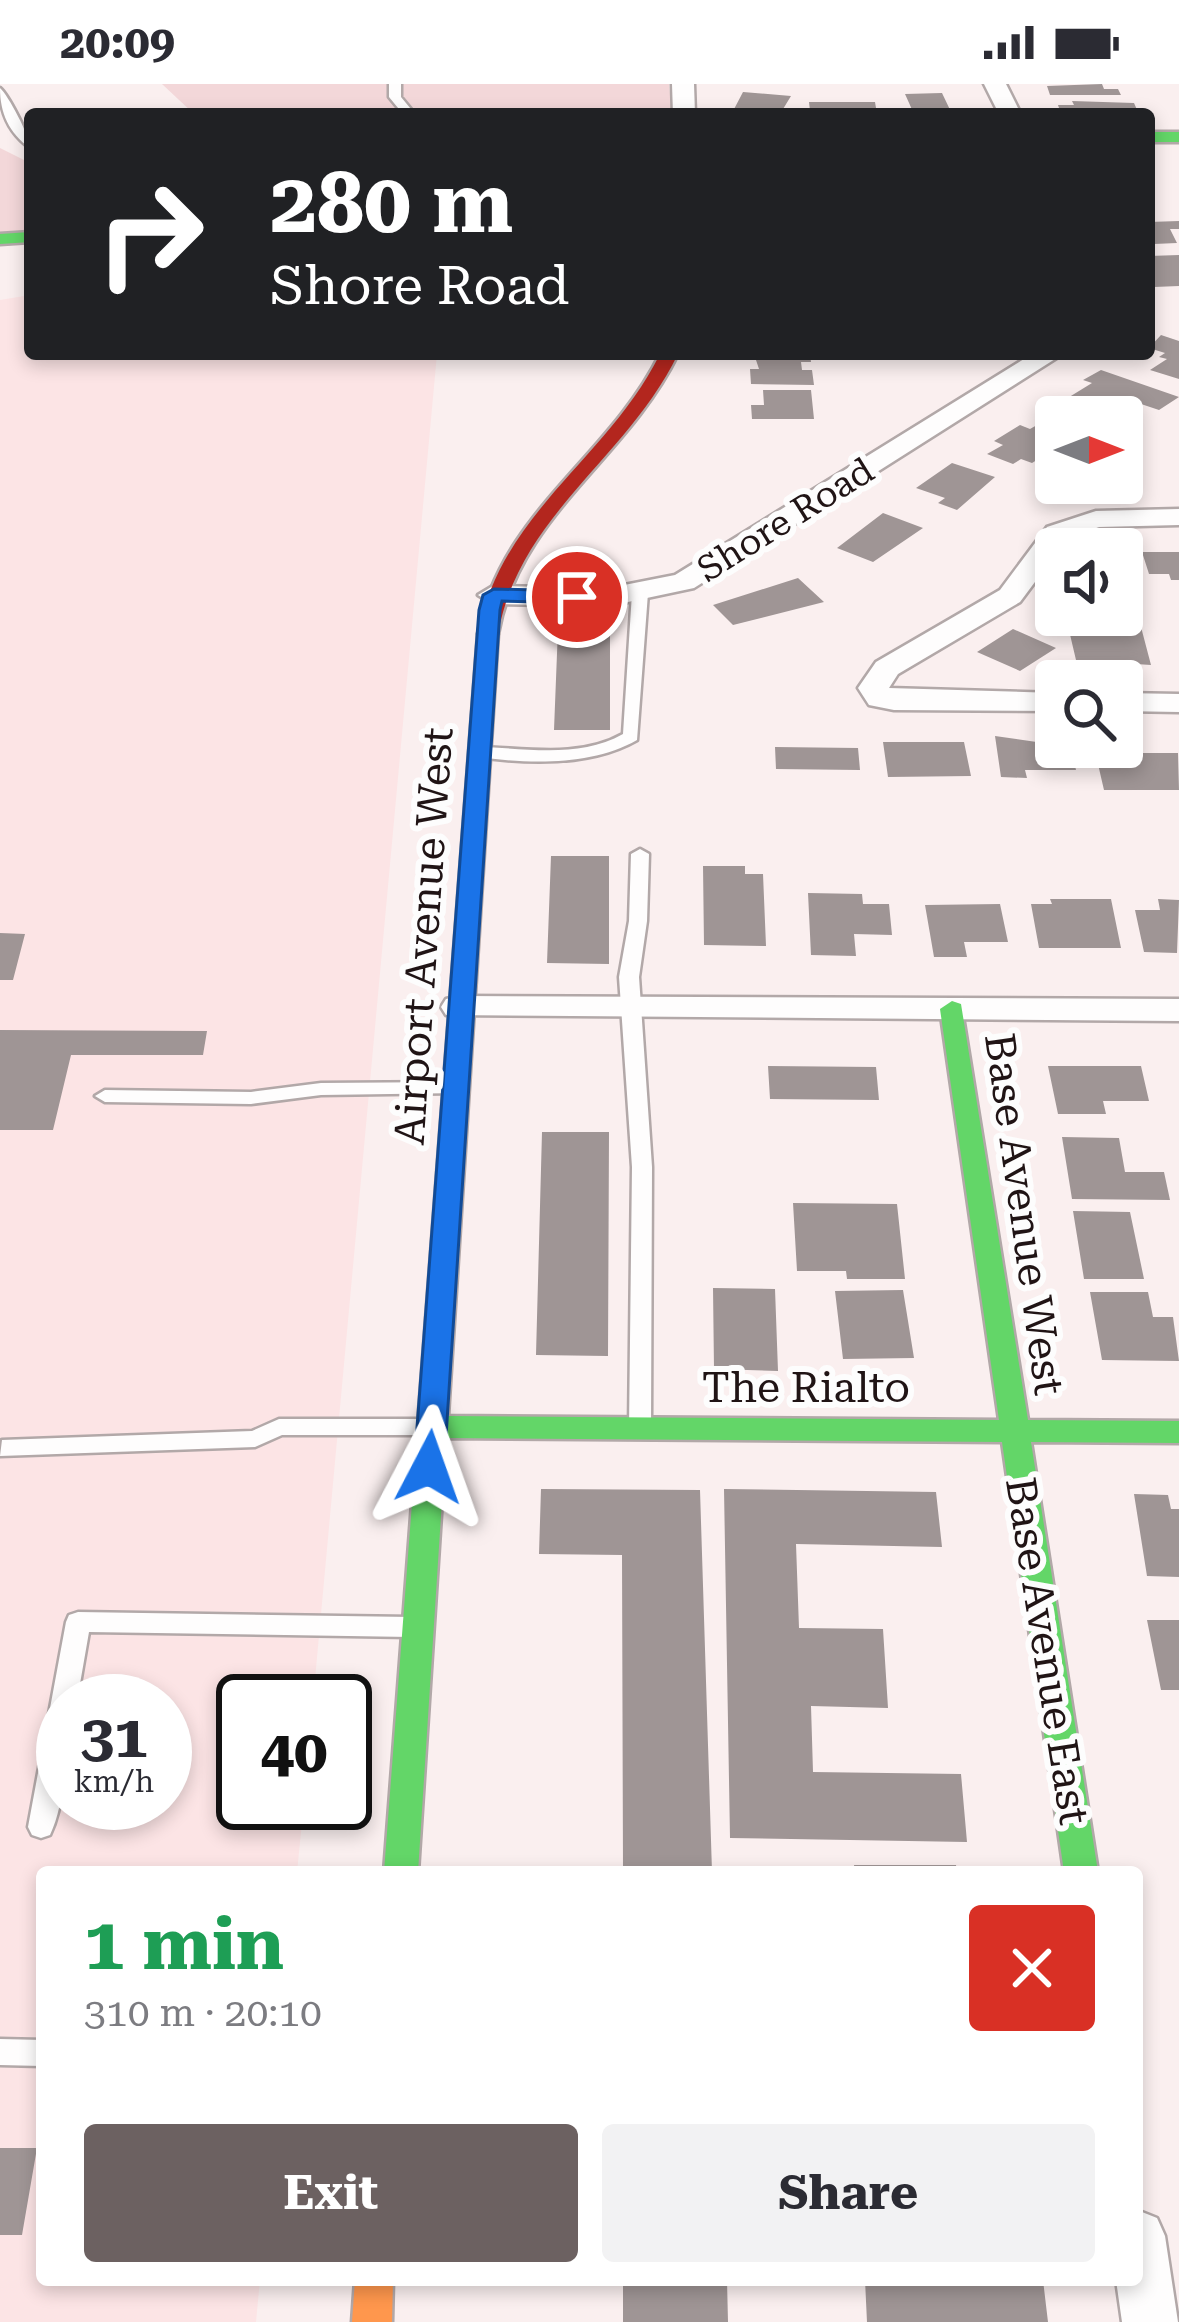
<!DOCTYPE html>
<meta charset="utf-8">
<style>
:root{--surface:#fff;--page:#f2f2f3;--text:#2b2b33;--muted:#7c7c81;--accent:#6c6161}
body{margin:0;font-family:"Roboto Serif",serif;background:var(--page);color:var(--text);height:100vh;display:flex;flex-direction:column;font-size:45px;white-space:nowrap}
*{box-sizing:border-box;margin:0}
p{font-size:39px;color:var(--muted)}
.icon{flex:none;width:66px;height:66px;fill:none;stroke:currentColor;stroke-width:2;stroke-linecap:round;stroke-linejoin:round}
.map{position:relative;flex:1;overflow:hidden}
.panel{position:absolute;left:36px;top:1782px;width:1107px;height:420px;display:flex;flex-direction:column;background:var(--surface);border-radius:12px;box-shadow:0 6px 18px #0003}
.panel>*{flex:none}
.banner{position:absolute;left:24px;top:24px;width:1131px;height:252px;border-radius:12px;box-shadow:0 6px 18px #0003;background:#202124;color:#fff;overflow:hidden}
.needle{width:78px;rotate:90deg}
.tools{position:absolute;left:1035px;top:312px;display:grid;gap:24px}
.tools a{display:grid;place-items:center;width:108px;height:108px;border-radius:12px;background:var(--surface);box-shadow:0 6px 18px #0003;font-size:60px}
.speed{position:absolute;left:36px;top:1590px;display:flex;gap:24px;font-size:60px;font-weight:700;text-align:center}
.speed>*{display:grid;place-content:center;width:156px;height:156px;border-radius:50%;background:var(--surface);box-shadow:0 6px 18px #0003;line-height:1}
.speed small{font-size:30px;font-weight:400}
.speed .limit{border:6px solid #111;border-radius:18px;background:#fff;color:#111}
.pin{position:absolute;display:grid;place-items:center;width:102px;height:102px;color:#fff;margin:-51px;border:6px solid #fff;border-radius:50%;box-shadow:0 3px 12px #0007}
.me{position:absolute;width:132px;margin:-66px;rotate:4deg;stroke-linejoin:round;filter:drop-shadow(0 0 9px #0008)}
.turn{display:flex;align-items:center;gap:42px;height:252px;padding:0 48px;font-size:54px}
.turn .icon{width:156px;height:156px;stroke-width:2.5}
.turn b{display:block;font-size:84px;line-height:102px}
.round{display:grid;place-items:center;flex:none;width:126px;height:126px;border-radius:12px;background:var(--page)}
.headline{display:flex;align-items:center;justify-content:space-between;height:204px;padding:0 48px}
h1{font-size:72px;font-weight:700;line-height:90px;color:#1e9e55}
.action{display:flex;gap:24px;margin-top:auto;padding:24px 48px}
.action a{flex:1;height:138px;border-radius:12px;background:var(--accent);color:#fff;font-size:48px;font-weight:700;line-height:138px;text-align:center}
.action a+a{background:var(--page);color:var(--text)}
.status{display:flex;justify-content:space-between;align-items:center;height:84px;padding:0 60px;background:var(--surface);direction:ltr}
.status svg{height:33px;fill:currentColor}
.map>svg:first-child{display:block}
</style>
<div class="status"><b>20:09</b><svg viewBox="0 0 49 12"><path d="M0 12V9h3v3zM5 12V6h3v6zM10 12V3h3v9zM15 12V0h3v12zM26 1h20v11H26zM47 4h2v5h-2z"/></svg></div>
<div class="map">
<svg width="1179" height="2238" viewBox="0 0 1179 2238">
<rect width="100%" height="100%" fill="#faefef"/>
<path fill="#fce4e5" fill-rule="evenodd" d="M30 211V270H437L313 1617H243V1719H304L297 1788H42V2196H260L256 2238H0V216ZM63 1617H165V1719H63Z"/>
<path fill="#f3d7d9" d="M162 0H669L672 30H194Z
M0 64 30 79V148L0 150Z"/>
<path fill="#9f9595" d="M1102 0 1104 5H1118L1121 11H1050L1047 2Z
M743 8 791 12 780 30 732 29Z
M942 9 952 30H914L905 10Z
M1072 17 1134 19 1138 28 1061 30 1058 21H1074Z
M809 18H875L877 30 810 27Z
M1179 137V145H1170L1177 159 1154 160 1149 138Z
M1179 171V202L1154 203 1149 172Z
M1161 251 1179 257V295L1150 286 1167 275 1159 273 1165 269 1149 264Z
M754 270H810L811 278H801L802 286H812L814 301 751 300 750 285H759Z
M1101 286 1179 313 1159 326 1141 320 1110 321 1100 327 1066 315 1092 299 1083 296Z
M763 306H811L814 335H752L751 321H764Z
M1044 337 1056 342V364L1032 379 1021 375 1013 380 987 370 1003 361 994 357 1020 341 1030 345Z
M952 379 995 393 957 426 938 419 945 414 916 404Z
M883 429 923 444 873 478 837 464Z
M1142 468H1179V496H1171L1169 490H1149Z
M798 494 824 518 733 541 713 521Z
M1068 542 1141 543 1151 581 1076 576Z
M558 544H610V646H554Z
M1013 545 1056 564 1020 587 977 568Z
M995 652 1071 663 1076 686H1025L1027 694 1001 693Z
M883 658H964L971 692 888 693Z
M1122 658H1130L1132 669H1178L1179 706H1104L1094 663H1122Z
M775 663 858 664 860 686 776 685Z
M551 772H609V880L547 879Z
M703 782H745V790H763L766 862 704 861Z
M808 809 862 810 863 820H889L892 851 854 850 856 872 811 871Z
M1050 815H1111L1121 864H1039L1031 820H1052Z
M1158 815 1179 816 1177 869 1144 868 1135 826H1160Z
M1000 820 1008 858H964L967 873H934L925 821Z
M0 849 25 850 13 896H0Z
M0 946 207 947 203 971H71L53 1046H0Z
M768 982 876 983 879 1016 770 1015Z
M1048 982H1141L1149 1017H1103L1106 1030H1058Z
M542 1048H609L608 1272 536 1271Z
M1062 1053 1119 1054 1125 1088H1164L1170 1116 1072 1115Z
M793 1119 897 1120 905 1195H847L846 1187H797Z
M1073 1127 1130 1128 1144 1195H1084Z
M713 1204 775 1205 778 1287 714 1285Z
M903 1206 914 1274 843 1275 835 1207Z
M1090 1208H1148L1153 1233H1173L1179 1277 1102 1276Z
M541 1405 700 1406 712 1788H623L622 1471 539 1470Z
M724 1405 936 1408 942 1463 796 1460 799 1544 883 1545 888 1624 811 1622 813 1688 961 1690 967 1758 730 1754Z
M1134 1410 1168 1411 1171 1425H1179V1493L1147 1492Z
M1147 1536H1179V1606H1161Z
M854 1781H956L957 1788H855Z
M0 2064H37L22 2151H0Z
M623 2196H727L728 2238H623Z
M865 2196H1043L1048 2238H867Z"/>
<g fill="none" stroke-linecap="round" stroke-linejoin="round">
<g stroke="#b2a8a8" stroke-width="5">
<path id="lane" d="M389 0H401V13L415 30H403L389 13Z
M0 4C8 11 30 52 30 64 9 49 0 29 0 4Z
M640 504 648 509 637 656C590 683 524 680 472 672V664L478 663C526 664 579 675 623 650L632 509Z
M640 765 649 770 647 837 639 893 652 1083 651 1344 648 1350H632L629 1344 632 1083 619 893 629 837 631 770Z
M453 998 463 1004 460 1009 321 1011 251 1020 105 1018 95 1012 105 1006 251 1008 321 999Z
M279 1335H431L439 1337 442 1343 439 1349 431 1351H282L255 1363 0 1372 2 1356 252 1347Z
M78 1528 411 1533 420 1536 423 1543 420 1550 411 1553 89 1548 77 1617H63C63 1660 69 1711 50 1751L41 1754 32 1751 28 1743 66 1538 69 1531Z
M0 1955 42 1956V1982L0 1981Z"/>
</g>
<g stroke="#b2a8a8" stroke-width="5">
<path id="street" d="M672 0H694L695 30H673Z
M984 0H1006L1021 30H999Z
M1032 270H1063L694 504 609 522 493 520 478 511 493 502 609 504 675 491Z
M1179 425V441L1099 443 1067 455 1020 518 898 590 889 604 1056 609V627L894 626 869 621 858 604 876 578 1000 506 1047 443 1096 427Z
M1122 609 1179 610V628L1122 627Z
M459 912 1179 915V937L446 931 441 923 446 915Z
M1137 2126 1157 2134 1165 2152 1178 2238H1122L1116 2196H1137Z"/>
</g>
<g stroke="#b2a8a8" stroke-width="5">
<path id="fast" d="M1149 48H1179V58H1149Z
M30 148V158L0 160V150Z
M488 544 498 550 448 1332 999 1336 940 925 952 917 961 920 1028 1336 1179 1337V1359L1031 1358 1098 1788H1064L1002 1358 446 1354 418 1788H384L478 550Z"/>
</g>
<g stroke="#b2a8a8" stroke-width="5">
<path id="slow" d="M355 2196H393L392 2238H352Z"/>
</g>
<g stroke="#b2a8a8" stroke-width="5">
<path id="jam" d="M660 270H678C627 375 519 431 498 550L495 554H481L478 550C500 429 608 375 660 270Z"/>
</g>
<use href="#lane" fill="#fefdfd" fill-rule="evenodd"/>
<use href="#street" fill="#fefdfd" fill-rule="evenodd"/>
<use href="#fast" fill="#63d668" fill-rule="evenodd"/>
<use href="#slow" fill="#ff974d" fill-rule="evenodd"/>
<use href="#jam" fill="#b3261e" fill-rule="evenodd"/>
</g>
<path fill="#1a73e8" stroke="#114b97" stroke-width="3" d="M494 505 577 507 587 513 577 519 502 517 500 526 444 1383 439 1391H418L414 1383 479 526 483 511Z"/>
<g text-anchor="middle" stroke-width="12" stroke-linejoin="round" paint-order="stroke">
<g font-size="36" fill="#201415" stroke="#fdfdfd">
<text transform="translate(785 435) rotate(-32)" y="13">Shore Road</text>
</g>
<g font-size="42" fill="#201415" stroke="#fdfdfd">
<text transform="translate(423 852) rotate(-86)" y="15">Airport Avenue West</text>
<text transform="translate(1025 1130) rotate(82)" y="15">Base Avenue West</text>
<text x="806" y="1318">The Rialto</text>
<text transform="translate(1048 1567) rotate(81)" y="15">Base Avenue East</text>
</g>
</g>
</svg>
<div class="tools">
<a><svg class="needle" viewBox="-14 -14 28 28"><path d="M0-13l5 13h-10z" fill="#e53935"/><path d="M0 13l5-13h-10z" fill="#7c7c81"/></svg></a>
<a><svg class="icon" aria-label="sound" viewBox="0 0 24 24"><path d="M4 9h4l5-4v14l-5-4H4zM17 9q2 3 0 6"/></svg></a>
<a><svg class="icon" aria-label="search" viewBox="0 0 24 24"><circle cx="10" cy="10" r="6"/><path d="M15 15l6 6"/></svg></a>
</div>
<div class="speed"><div>31<small>km/h</small></div><div class="limit">40</div></div>
<div class="pin" style="left:577px;top:513px;background:#d93025"><svg class="icon" aria-label="arrive" viewBox="0 0 24 24"><path d="M6 21V4h12l-3 4 3 4H6"/></svg></div>
<svg class="me" style="left:429px;top:1383px" viewBox="-20 -20 40 40"><path d="M0-17L14 15 0 8-14 15z" fill="#1a73e8" stroke="#fff" stroke-width="4"/></svg>
<div class="banner">
<div class="turn"><svg class="icon" aria-label="right" viewBox="0 0 24 24"><path d="M7 20v-9h11M14 6l5 5-5 5"/></svg><div><b>280 m</b>Shore Road</div></div>
</div>
<section class="panel">
<div class="headline"><div><h1>1 min</h1><p>310 m · 20:10</p></div><a class="round" style="background:#d93025;color:#fff"><svg class="icon" aria-label="close" viewBox="0 0 24 24"><path d="M6 6l12 12M18 6L6 18"/></svg></a></div>
<div class="action"><a>Exit</a><a>Share</a></div>
</section>
</div>
